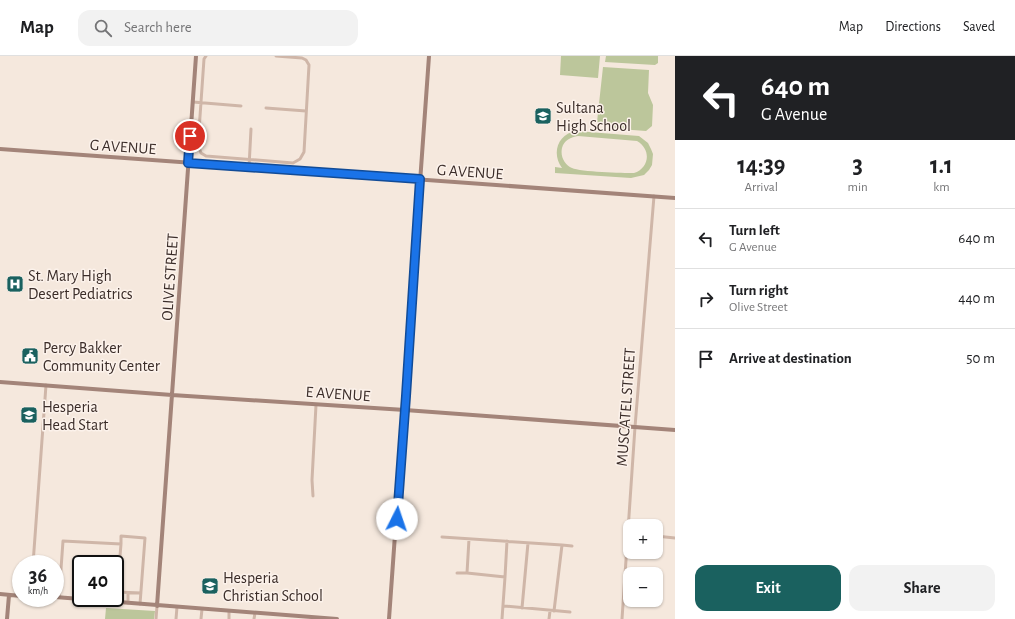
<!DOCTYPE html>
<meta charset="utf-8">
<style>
:root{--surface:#fff;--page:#f2f2f2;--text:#202124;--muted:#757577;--line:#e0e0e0;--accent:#1a615f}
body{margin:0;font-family:"Alegreya Sans",sans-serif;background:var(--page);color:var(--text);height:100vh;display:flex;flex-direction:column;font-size:15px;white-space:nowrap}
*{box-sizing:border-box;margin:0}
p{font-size:13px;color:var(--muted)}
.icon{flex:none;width:22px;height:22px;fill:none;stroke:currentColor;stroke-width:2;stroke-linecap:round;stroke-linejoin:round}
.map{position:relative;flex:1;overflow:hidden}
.drawer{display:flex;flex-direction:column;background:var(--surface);width:340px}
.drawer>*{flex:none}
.hud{background:#202124;color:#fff;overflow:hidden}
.tools{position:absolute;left:623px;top:463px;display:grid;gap:8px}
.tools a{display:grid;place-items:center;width:40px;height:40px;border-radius:8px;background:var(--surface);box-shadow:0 1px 3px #0004;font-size:20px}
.speed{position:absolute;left:12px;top:499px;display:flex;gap:8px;font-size:20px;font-weight:700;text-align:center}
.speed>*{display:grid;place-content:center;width:52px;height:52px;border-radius:50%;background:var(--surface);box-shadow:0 1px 3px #0004;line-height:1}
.speed small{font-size:10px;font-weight:400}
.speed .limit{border:2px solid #111;border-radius:6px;background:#fff;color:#111}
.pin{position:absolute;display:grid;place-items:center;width:34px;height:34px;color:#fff;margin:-17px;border:2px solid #fff;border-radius:50%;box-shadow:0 1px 4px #0007}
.me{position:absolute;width:44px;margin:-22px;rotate:4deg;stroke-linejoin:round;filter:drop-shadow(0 0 3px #0008)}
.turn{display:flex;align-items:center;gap:14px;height:84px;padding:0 20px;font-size:18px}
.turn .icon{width:52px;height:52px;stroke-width:2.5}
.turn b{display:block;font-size:28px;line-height:34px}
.eta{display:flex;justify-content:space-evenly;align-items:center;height:68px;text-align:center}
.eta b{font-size:24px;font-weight:700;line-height:28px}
.action{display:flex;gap:8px;margin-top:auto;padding:8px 20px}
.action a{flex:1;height:46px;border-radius:12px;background:var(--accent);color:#fff;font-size:16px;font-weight:700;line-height:46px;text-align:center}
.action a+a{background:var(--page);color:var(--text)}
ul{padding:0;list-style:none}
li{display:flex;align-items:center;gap:12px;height:60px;padding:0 20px;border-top:1px solid var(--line)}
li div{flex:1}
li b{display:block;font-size:15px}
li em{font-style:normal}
header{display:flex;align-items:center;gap:24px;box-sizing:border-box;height:56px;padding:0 20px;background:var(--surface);border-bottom:1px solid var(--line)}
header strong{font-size:19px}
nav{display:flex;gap:22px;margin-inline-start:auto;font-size:14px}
.search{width:280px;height:36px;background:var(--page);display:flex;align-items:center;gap:10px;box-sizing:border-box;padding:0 14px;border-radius:12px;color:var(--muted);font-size:15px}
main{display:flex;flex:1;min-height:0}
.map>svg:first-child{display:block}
</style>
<header>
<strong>Map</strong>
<div class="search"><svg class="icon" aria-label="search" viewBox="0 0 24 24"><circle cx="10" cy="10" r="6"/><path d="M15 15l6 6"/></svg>Search here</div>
<nav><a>Map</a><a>Directions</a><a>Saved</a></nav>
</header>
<main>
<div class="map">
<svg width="675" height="563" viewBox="0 0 675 563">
<rect width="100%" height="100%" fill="#f5e8dd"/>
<path fill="#bcc69b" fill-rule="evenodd" d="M561 0H600L598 22 560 19Z
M606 0H658V7L655 9 605 6Z
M603 11 649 14 648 37 653 49 652 70 646 75 619 73 597 66Z
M576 75 639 80 648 87 651 93 653 98 652 109 649 114 644 119 631 122 555 117V111L562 112C551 97 558 78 576 75ZM578 80 637 85C652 94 649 112 634 117 623 117 580 116 572 112 565 109 560 101 562 92 564 84 571 81 578 80Z
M106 552 155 555 154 563H105Z"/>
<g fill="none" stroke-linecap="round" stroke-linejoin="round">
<path stroke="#cfb6a8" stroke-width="3" d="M206 0 204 3 198 89 201 97 206 100 293 107 300 103 304 96 309 9 306 4 302 2 276 0
M193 46 241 50
M266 52 306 55
M249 111 251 73
M313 440 312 424 316 349
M656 480 675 482
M442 481 562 489
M121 488 117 536 141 537
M33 508 46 329
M457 517H467L469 483
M467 517 505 521 507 485
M59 541 63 485 121 488V480L145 482 140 548
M128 547V537
M504 550 570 556
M522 552 528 487
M554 555 562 489 572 490
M156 563 157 550
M176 563 177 551
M201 563 202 553
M229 563V555
M254 563 255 557
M502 563 505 521
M549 563 550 555
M622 563 635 371 654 140"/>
<path stroke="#a38479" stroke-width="4" d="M0 93 675 142
M0 326 172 339 405 354 675 374
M0 538 21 540
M55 541 337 563
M157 550 196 0
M7 563 9 539
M389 563 429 0"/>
</g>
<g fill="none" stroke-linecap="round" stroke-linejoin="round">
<g stroke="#114b97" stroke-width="10">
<path id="route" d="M190 80 188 107 420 123 406 340 397 463"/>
</g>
<use href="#route" stroke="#1a73e8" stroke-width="7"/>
</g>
<defs>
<g id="school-square" transform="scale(0.9)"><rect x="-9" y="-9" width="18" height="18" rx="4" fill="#1a615f" stroke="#fcf2eb"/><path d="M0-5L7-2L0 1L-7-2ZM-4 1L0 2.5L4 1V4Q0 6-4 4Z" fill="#fff"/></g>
<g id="hospital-square" transform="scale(0.9)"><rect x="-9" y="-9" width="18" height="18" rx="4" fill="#1a615f" stroke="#fcf2eb"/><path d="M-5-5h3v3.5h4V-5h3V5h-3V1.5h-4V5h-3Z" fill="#fff"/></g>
<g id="civic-square" transform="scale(0.9)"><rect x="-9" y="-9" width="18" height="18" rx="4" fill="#1a615f" stroke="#fcf2eb"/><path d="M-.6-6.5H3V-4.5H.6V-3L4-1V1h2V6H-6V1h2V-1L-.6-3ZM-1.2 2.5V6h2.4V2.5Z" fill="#fff"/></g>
</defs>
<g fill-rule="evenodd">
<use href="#school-square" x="543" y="60"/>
<use href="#hospital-square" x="15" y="228"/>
<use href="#civic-square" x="30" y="300"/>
<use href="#school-square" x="29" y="359"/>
<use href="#school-square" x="210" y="530"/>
</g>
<g text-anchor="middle" stroke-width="3" stroke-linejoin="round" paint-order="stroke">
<g font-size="16" fill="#3b2d29" stroke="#fcf2eb" text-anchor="start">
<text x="556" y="57">Sultana<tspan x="556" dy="18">High School</tspan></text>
<text x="28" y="225">St. Mary High<tspan x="28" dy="18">Desert Pediatrics</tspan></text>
<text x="43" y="297">Percy Bakker<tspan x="43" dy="18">Community Center</tspan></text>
<text x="42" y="356">Hesperia<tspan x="42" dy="18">Head Start</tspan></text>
<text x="223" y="527">Hesperia<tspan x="223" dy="18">Christian School</tspan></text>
</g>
<g font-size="16" fill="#3b2d29" stroke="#fcf2eb">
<text transform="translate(123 90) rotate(4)" y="6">G AVENUE</text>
<text transform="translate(470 115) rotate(4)" y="6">G AVENUE</text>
<text transform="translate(169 221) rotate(-86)" y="6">OLIVE STREET</text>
<text transform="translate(338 337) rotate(4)" y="6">E AVENUE</text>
<text transform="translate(625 351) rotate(-86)" y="6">MUSCATEL STREET</text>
</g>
</g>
</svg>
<div class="tools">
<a>+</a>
<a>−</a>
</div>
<div class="speed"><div>36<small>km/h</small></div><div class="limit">40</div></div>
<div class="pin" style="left:190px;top:80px;background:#d93025"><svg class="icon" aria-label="arrive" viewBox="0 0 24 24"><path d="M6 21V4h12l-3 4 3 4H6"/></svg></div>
<svg class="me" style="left:397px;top:463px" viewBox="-20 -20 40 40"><circle r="19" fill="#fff"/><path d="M0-13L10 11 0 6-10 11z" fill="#1a73e8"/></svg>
</div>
<section class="drawer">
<div class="hud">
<div class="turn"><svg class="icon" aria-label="left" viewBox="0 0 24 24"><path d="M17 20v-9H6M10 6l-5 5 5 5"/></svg><div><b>640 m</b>G Avenue</div></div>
</div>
<div class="eta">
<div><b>14:39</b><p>Arrival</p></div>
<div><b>3</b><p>min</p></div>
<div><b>1.1</b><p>km</p></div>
</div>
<ul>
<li><svg class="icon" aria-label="left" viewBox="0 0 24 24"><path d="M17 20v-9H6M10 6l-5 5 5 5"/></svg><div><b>Turn left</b><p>G Avenue</p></div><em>640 m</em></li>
<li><svg class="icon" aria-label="right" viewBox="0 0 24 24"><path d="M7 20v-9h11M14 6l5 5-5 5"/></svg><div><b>Turn right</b><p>Olive Street</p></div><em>440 m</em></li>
<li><svg class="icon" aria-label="arrive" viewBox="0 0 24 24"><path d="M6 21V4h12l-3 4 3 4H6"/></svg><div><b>Arrive at destination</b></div><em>50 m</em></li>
</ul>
<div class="action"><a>Exit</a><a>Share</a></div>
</section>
</main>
